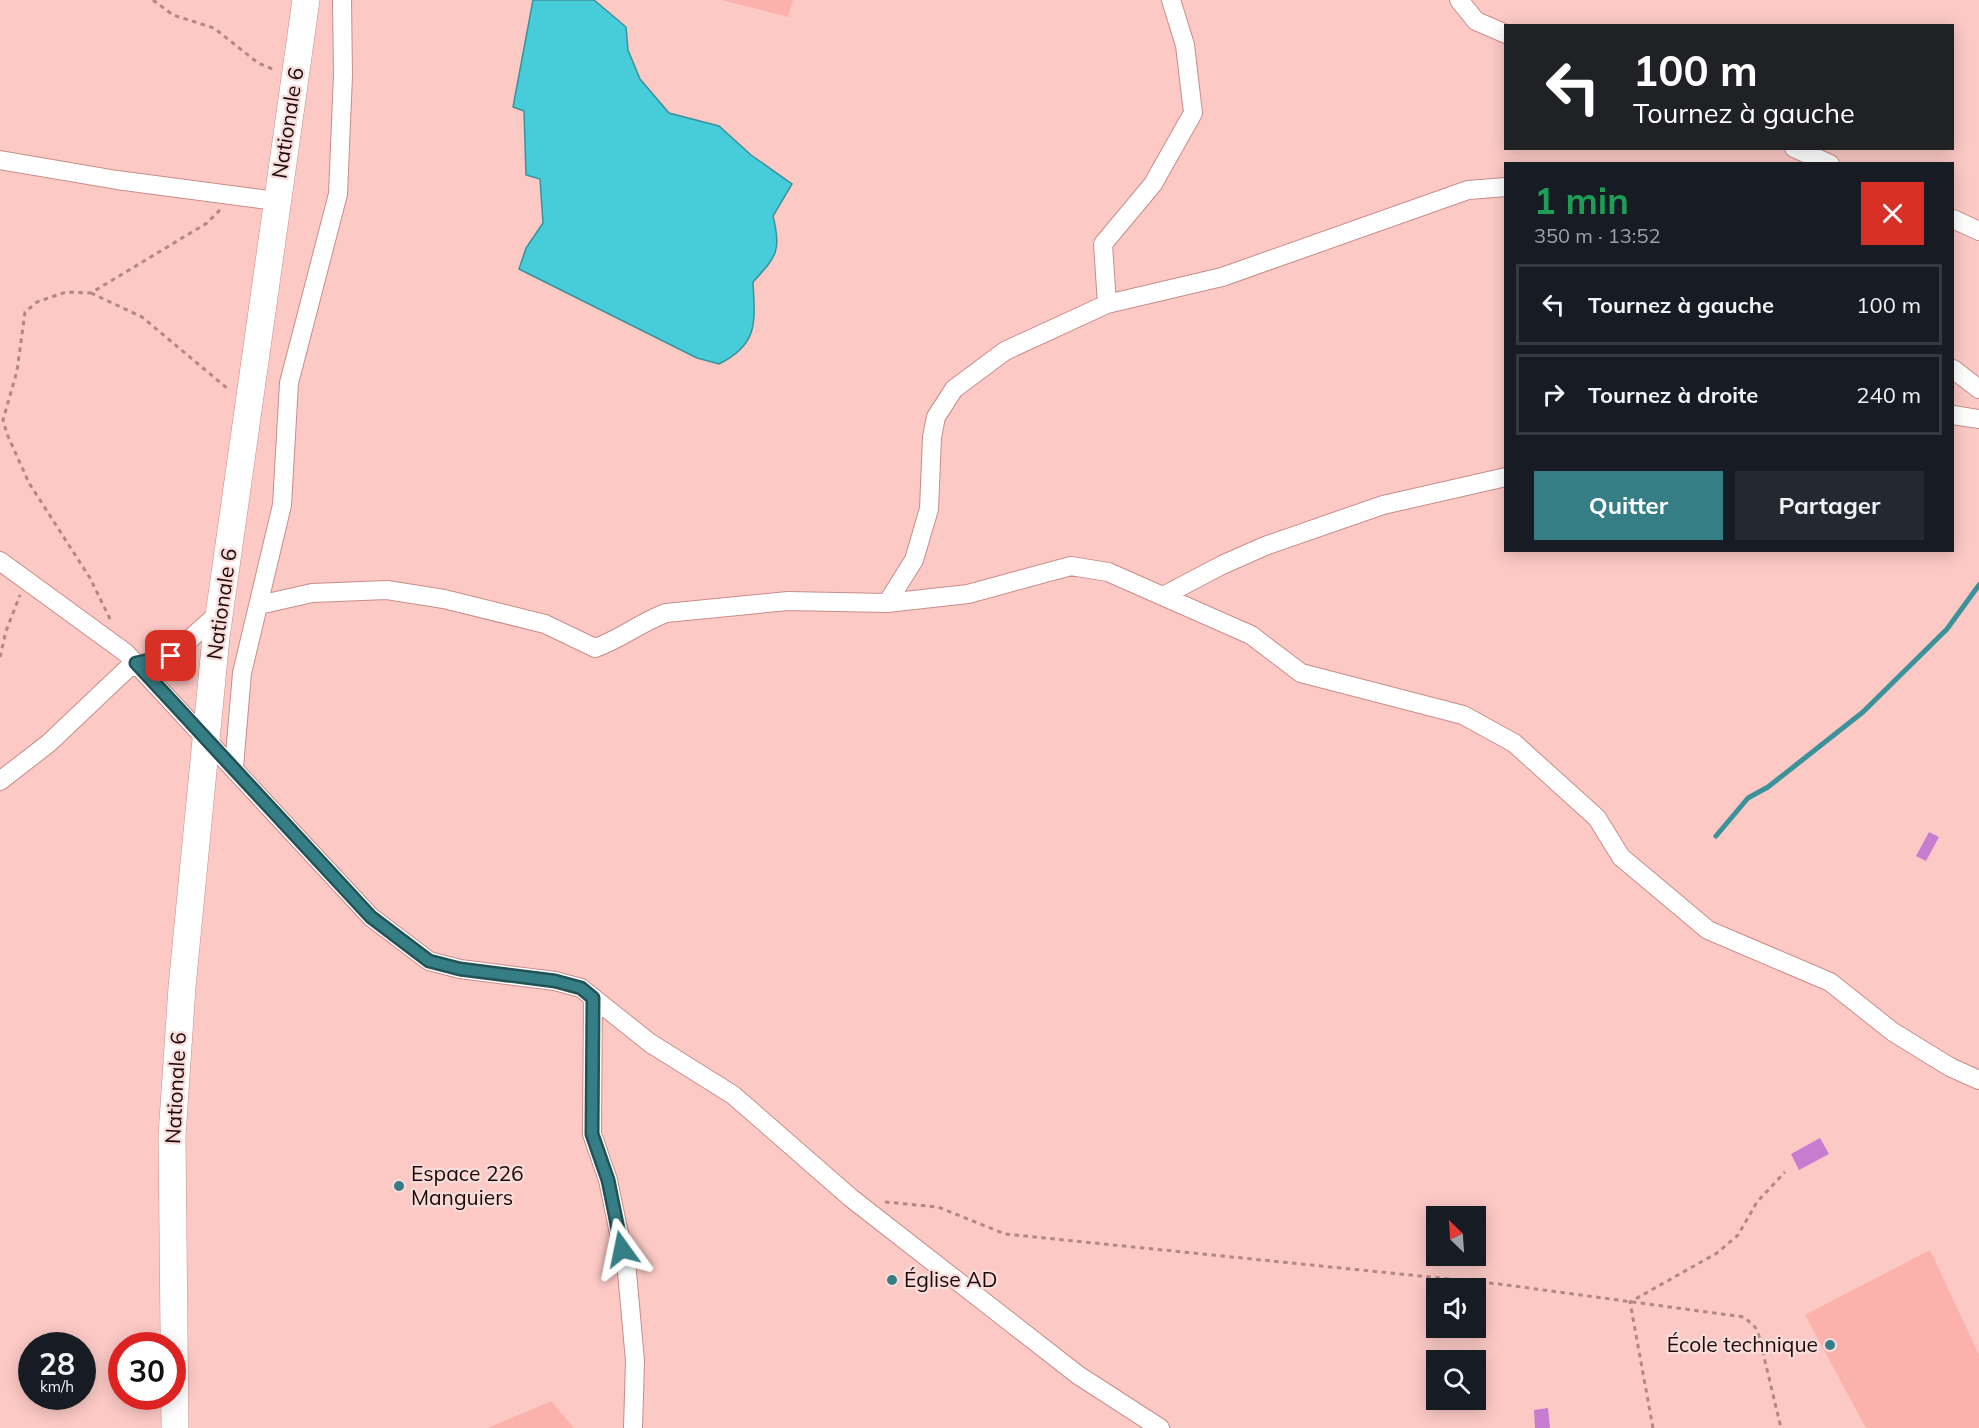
<!DOCTYPE html>
<html lang="fr">
<meta charset="utf-8">
<style>
:root{--surface:#171b24;--page:#242831;--text:#f1f3f6;--muted:#9ea1a6;--line:#363941;--accent:#367e85}
body{margin:0;font-family:Mulish,sans-serif;background:var(--page);color:var(--text);height:100vh;display:flex;flex-direction:column;font-size:22px;white-space:nowrap}
*{box-sizing:border-box;margin:0}
p{font-size:20px;color:var(--muted)}
.icon{flex:none;width:33px;height:33px;fill:none;stroke:currentColor;stroke-width:2;stroke-linecap:round;stroke-linejoin:round}
.map{position:relative;flex:1;overflow:hidden}
.sheet{position:absolute;left:1504px;top:162px;width:450px;height:390px;display:flex;flex-direction:column;background:var(--surface);border-radius:0px;box-shadow:0 3px 15px #0003}
.sheet>*{flex:none}
.hud{position:absolute;left:1504px;top:24px;width:450px;height:126px;border-radius:0px;box-shadow:0 3px 15px #0003;background:#202124;color:#fff;overflow:hidden}
.needle{width:39px;rotate:335deg}
.tools{position:absolute;left:1426px;top:1206px;display:grid;gap:12px}
.tools a{display:grid;place-items:center;width:60px;height:60px;border-radius:0px;background:var(--surface);box-shadow:0 3px 15px #0003;font-size:30px}
.speed{position:absolute;left:18px;top:1332px;display:flex;gap:12px;font-size:30px;font-weight:700;text-align:center}
.speed>*{display:grid;place-content:center;width:78px;height:78px;border-radius:50%;background:var(--surface);box-shadow:0 3px 15px #0003;line-height:1}
.speed small{font-size:15px;font-weight:400}
.speed .limit{border:9px solid #d22;background:#fff;color:#111}
.pin{position:absolute;display:grid;place-items:center;width:51px;height:51px;color:#fff;margin:-26px;border-radius:12px;box-shadow:0 3px 9px #0006}
.me{position:absolute;width:66px;margin:-33px;rotate:348deg;stroke-linejoin:round;filter:drop-shadow(0 0 4px #0008)}
.turn{display:flex;align-items:center;gap:21px;height:126px;padding:0 30px;font-size:27px}
.turn .icon{width:78px;height:78px;stroke-width:2.5}
.turn b{display:block;font-size:42px;line-height:51px}
.round{display:grid;place-items:center;flex:none;width:63px;height:63px;border-radius:0px;background:var(--page)}
.overview{display:flex;align-items:center;justify-content:space-between;height:102px;padding:0 30px}
h1{font-size:36px;font-weight:700;line-height:45px;color:#1e9e55}
.primary-button{display:flex;gap:12px;margin-top:auto;padding:12px 30px}
.primary-button a{flex:1;height:69px;border-radius:0px;background:var(--accent);color:#fff;font-size:24px;font-weight:700;line-height:69px;text-align:center}
.primary-button a+a{background:var(--page);color:var(--text)}
ul{padding:0;list-style:none}
li{display:flex;align-items:center;gap:18px;height:81px;margin:0 12px 9px;padding:0 18px;border:3px solid var(--line);border-radius:0px}
li div{flex:1}
li b{display:block;font-size:22px}
li em{font-style:normal}
.map>svg:first-child{display:block}
</style>
<div class="map">
<svg width="1979" height="1428" viewBox="0 0 1979 1428">
<rect width="100%" height="100%" fill="#fcc9c5"/>
<path fill="#fbb1ac" d="M722 0H793L788 17Z
M1930 1250 1979 1355V1428H1866L1805 1315Z
M551 1401 574 1428H488Z"/>
<path fill="#46cdd9" stroke="#3a929b" stroke-width="1.5" d="M533 0H594L626 27 628 50 640 79 669 113 719 126 751 155 792 184 773 216C782 251 776 257 753 282 755 322 759 344 719 364L697 358 519 269 526 248 543 223 540 179 526 175 524 111 513 107Z"/>
<g fill="none" stroke-linecap="round" stroke-linejoin="round">
<path stroke="#3a929b" stroke-width="5" d="M1716 836 1748 798 1768 787 1863 712 1947 629 1979 585"/>
</g>
<path fill="#c87cd0" d="M1929 832 1939 837 1926 861 1916 856Z
M1820 1138 1829 1154 1799 1170 1791 1154Z
M1548 1408 1550 1428H1535L1534 1410Z"/>
<g fill="none" stroke-linecap="round" stroke-linejoin="round">
<g stroke="#c98d89" stroke-width="20">
<path id="minor" d="M1459 0 1476 21 1506 34
M1794 148 1830 164
M0 160 117 180 276 201
M1953 219 1979 231
M1107 304 1103 244 1153 184 1193 113 1185 45 1171 0
M1953 369 1979 389
M1953 415 1979 419
M0 561 126 653 371 917 429 961 460 969 555 981 581 988 650 1043 733 1095 851 1198 1078 1375 1160 1428
M1163 596 1222 565 1265 546 1383 505 1506 477
M887 603 914 560 929 509 932 437 936 417 954 389 1005 351 1107 304 1222 277 1468 190 1506 187
M259 605 312 593 387 590 444 599 545 624 595 648C621 639 641 622 666 613L788 601 887 603 968 594 1071 566 1108 572 1251 635 1301 673 1463 715 1514 743 1597 818 1621 857 1708 930 1830 982 1893 1032 1950 1067 1979 1080
M234 767 242 673 282 505 289 383 338 194 343 75 342 0
M0 781 49 743 128 668 171 656 220 612
M593 997 592 1134 608 1180 627 1272 635 1361 633 1428"/>
</g>
<g stroke="#c98d89" stroke-width="28">
<path id="primary" d="M175 1428 172 1136 182 987 216 637 306 0"/>
</g>
<path stroke="#b18886" stroke-width="3" stroke-dasharray="4.5 4.5" stroke-linecap="butt" d="M153 0 173 15 214 28 258 63 275 70
M91 293 142 317 228 389
M110 619 90 578 29 483 7 434 3 420 17 371 25 312 37 302 66 292 91 293 207 223 220 210
M0 657 6 631 20 595
M885 1202 938 1207 1005 1234 1499 1284 1744 1317 1755 1327 1759 1336 1781 1428
M1653 1428 1630 1302 1717 1253 1738 1235 1757 1202 1785 1172"/>
<use href="#minor" stroke="#fff" stroke-width="18"/>
<use href="#primary" stroke="#fff" stroke-width="27"/>
</g>
<g fill="none" stroke-linecap="round" stroke-linejoin="round">
<g stroke="#235256" stroke-width="15">
<path id="route" d="M171 656 136 663 371 917 429 961 460 969 555 981 581 988 593 998 592 1134 608 1180 622 1249"/>
</g>
<use href="#route" stroke="#367e85" stroke-width="10"/>
</g>
<g fill="#367e85" stroke="#f8dddb" stroke-width="2">
<circle cx="399" cy="1186" r="6"/>
<circle cx="892" cy="1280" r="6"/>
<circle cx="1830" cy="1345" r="6"/>
</g>
<g text-anchor="middle" stroke-width="4.5" stroke-linejoin="round" paint-order="stroke">
<g font-size="21" fill="#1e0909" stroke="#f8dddb">
<text transform="translate(288 123) rotate(-81)" y="7">Nationale 6</text>
<text transform="translate(222 604) rotate(-82)" y="7">Nationale 6</text>
<text transform="translate(176 1088) rotate(-87)" y="7">Nationale 6</text>
</g>
<g font-size="21" fill="#1e0909" stroke="#f8dddb" text-anchor="start">
<text x="411" y="1181">Espace 226<tspan x="411" dy="24">Manguiers</tspan></text>
<text x="904" y="1287">Église AD</text>
<text x="1818" y="1352" text-anchor="end">École technique</text>
</g>
</g>
</svg>
<div class="tools">
<a><svg class="needle" viewBox="-14 -14 28 28"><path d="M0-13l5 13h-10z" fill="#e53935"/><path d="M0 13l5-13h-10z" fill="#9ea1a6"/></svg></a>
<a><svg class="icon" aria-label="sound" viewBox="0 0 24 24"><path d="M4 9h4l5-4v14l-5-4H4zM17 9q2 3 0 6"/></svg></a>
<a><svg class="icon" aria-label="search" viewBox="0 0 24 24"><circle cx="10" cy="10" r="6"/><path d="M15 15l6 6"/></svg></a>
</div>
<div class="speed"><div>28<small>km/h</small></div><div class="limit">30</div></div>
<div class="pin" style="left:171px;top:656px;background:#d93025"><svg class="icon" aria-label="arrive" viewBox="0 0 24 24"><path d="M6 21V4h12l-3 4 3 4H6"/></svg></div>
<svg class="me" style="left:622px;top:1249px" viewBox="-20 -20 40 40"><path d="M0-17L14 15 0 8-14 15z" fill="#367e85" stroke="#fff" stroke-width="4"/></svg>
<div class="hud">
<div class="turn"><svg class="icon" aria-label="left" viewBox="0 0 24 24"><path d="M17 20v-9H6M10 6l-5 5 5 5"/></svg><div><b>100 m</b>Tournez à gauche</div></div>
</div>
<section class="sheet">
<div class="overview"><div><h1>1 min</h1><p>350 m · 13:52</p></div><a class="round" style="background:#d93025;color:#fff"><svg class="icon" aria-label="close" viewBox="0 0 24 24"><path d="M6 6l12 12M18 6L6 18"/></svg></a></div>
<ul>
<li><svg class="icon" aria-label="left" viewBox="0 0 24 24"><path d="M17 20v-9H6M10 6l-5 5 5 5"/></svg><div><b>Tournez à gauche</b></div><em>100 m</em></li>
<li><svg class="icon" aria-label="right" viewBox="0 0 24 24"><path d="M7 20v-9h11M14 6l5 5-5 5"/></svg><div><b>Tournez à droite</b></div><em>240 m</em></li>
</ul>
<div class="primary-button"><a>Quitter</a><a>Partager</a></div>
</section>
</div>
